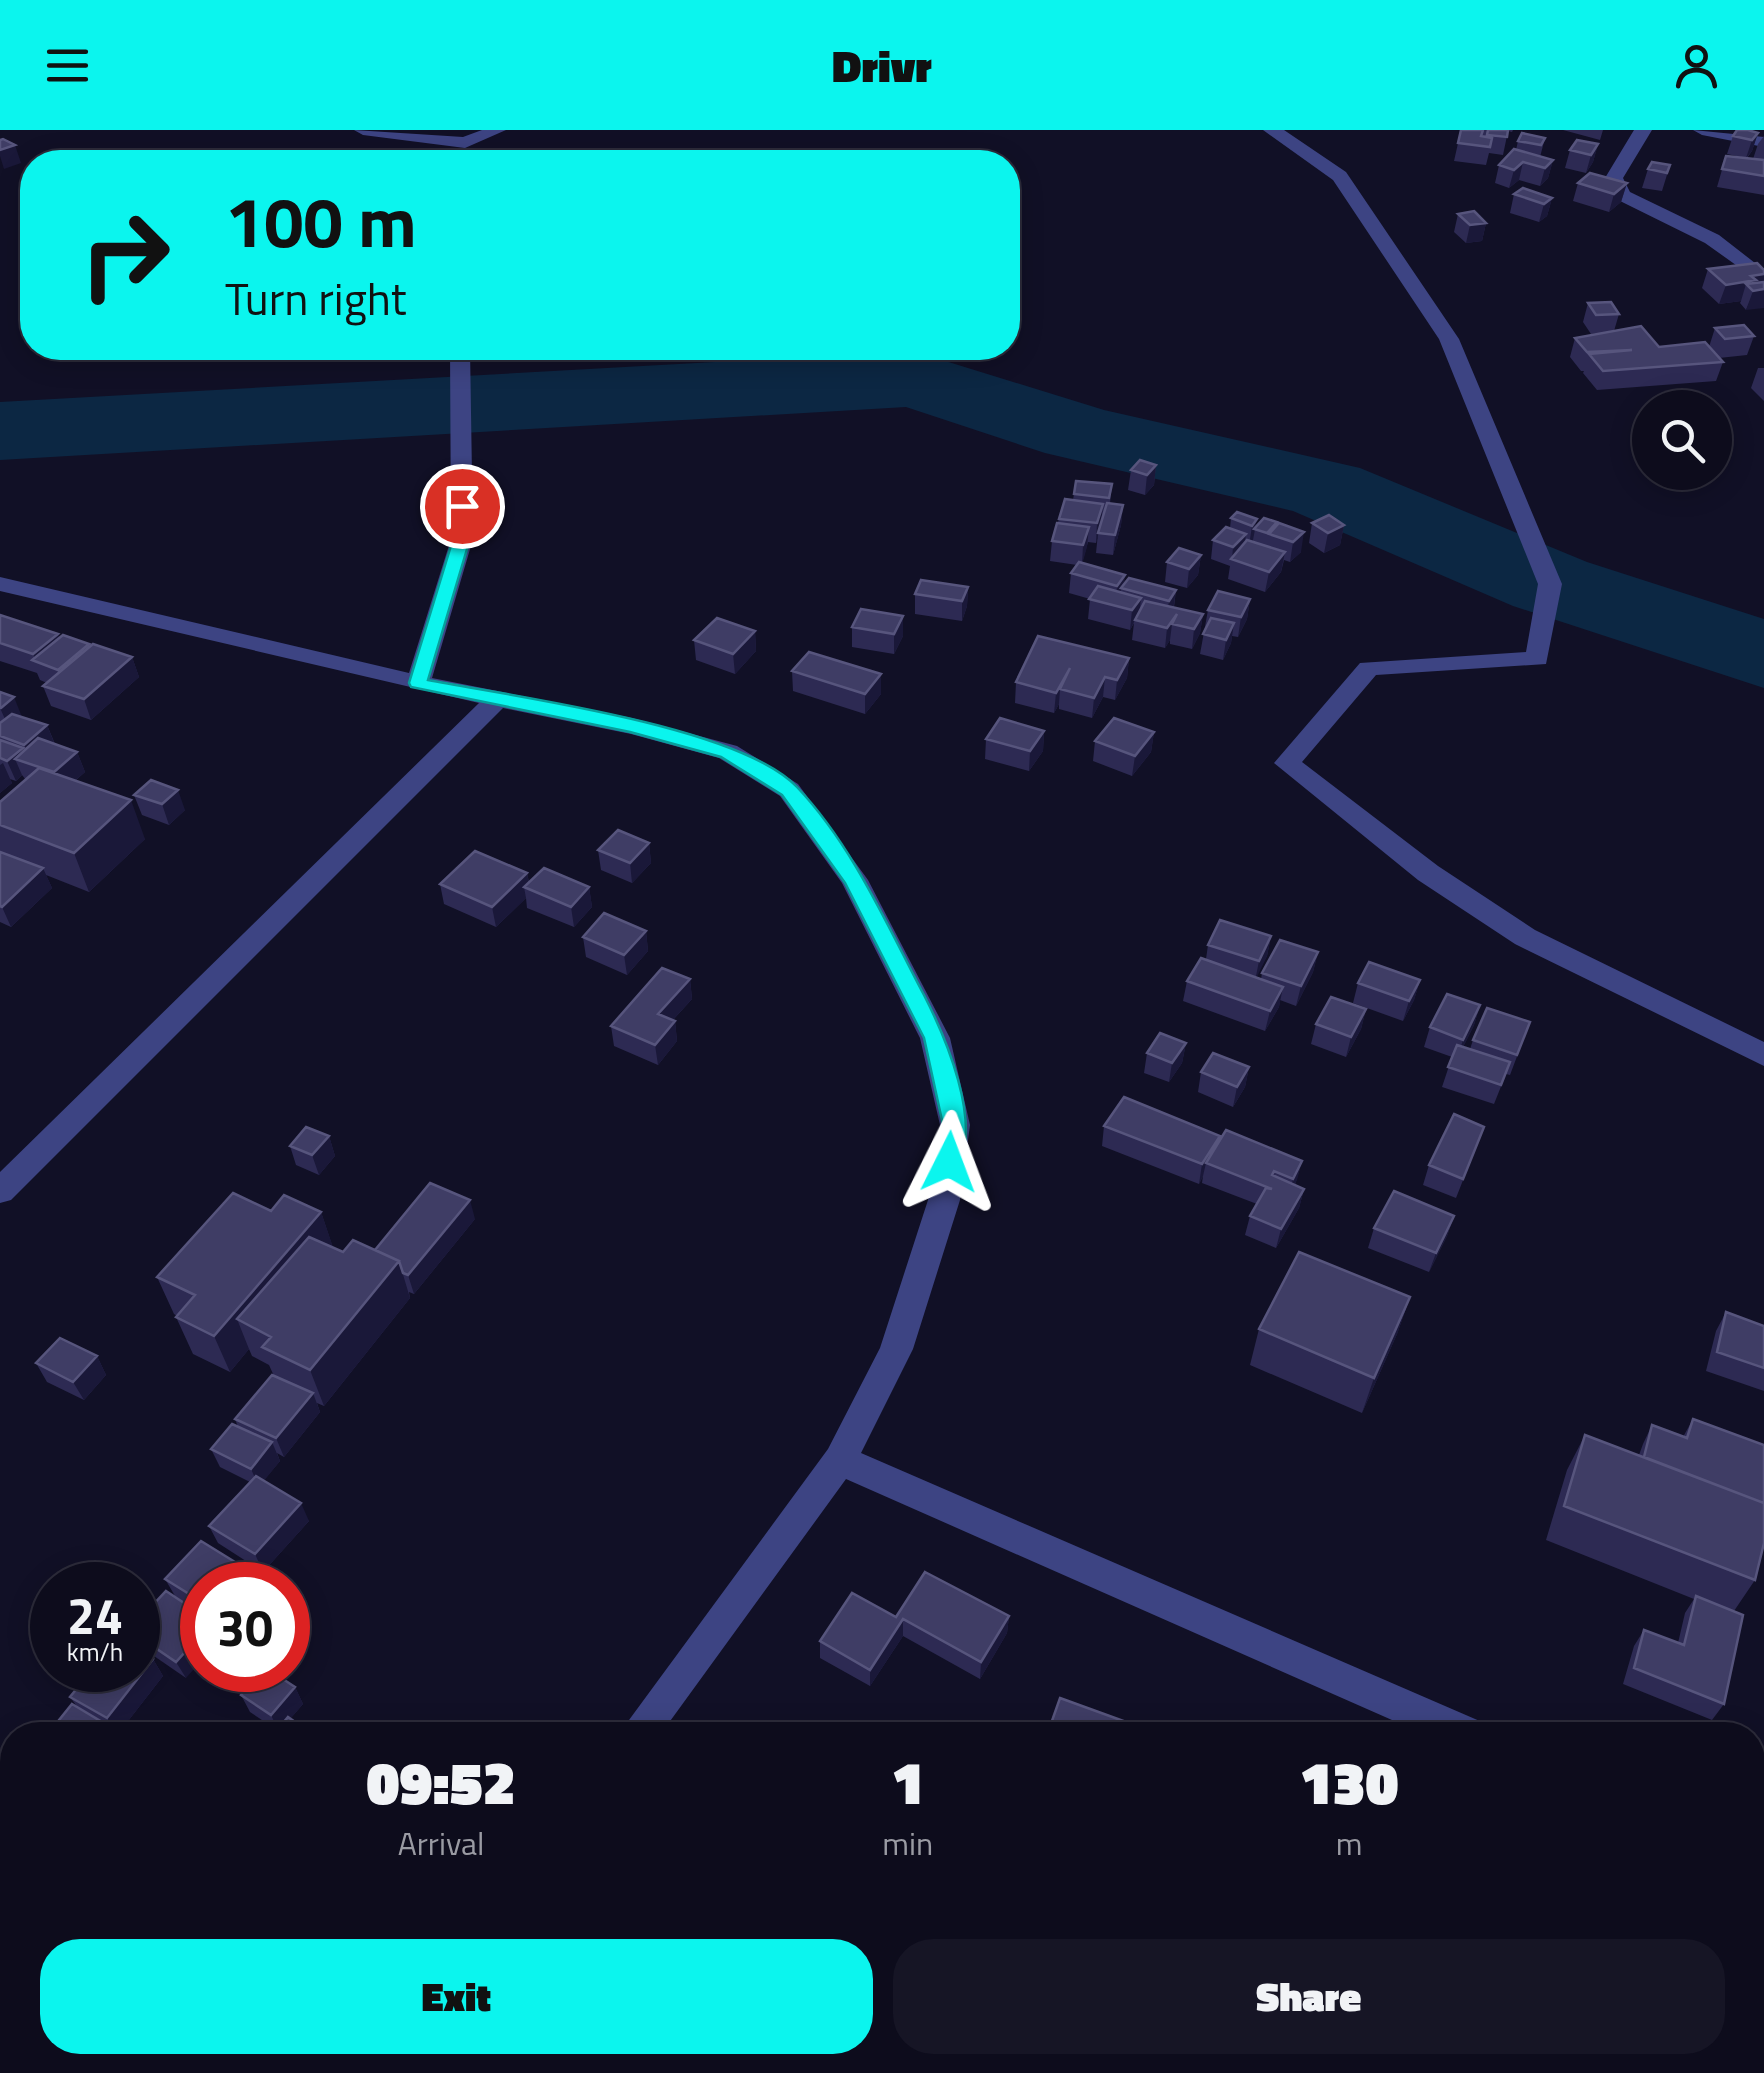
<!DOCTYPE html>
<style>
:root{--surface:#0d0c1c;--page:#161525;--text:#f1f3f6;--muted:#9a9ba3;--line:#2d2c3b;--accent:#0bf5ee}
body{margin:0;font-family:"Titillium Web",sans-serif;background:var(--page);color:var(--text);height:100vh;display:flex;flex-direction:column;font-size:38px;white-space:nowrap}
*{box-sizing:border-box;margin:0}
p{font-size:32px;color:var(--muted)}
.icon{flex:none;width:55px;height:55px;fill:none;stroke:currentColor;stroke-width:2;stroke-linecap:round;stroke-linejoin:round}
.map{position:relative;flex:1;overflow:hidden}
.drawer{position:absolute;left:0px;top:1592px;width:1765px;height:352px;display:flex;flex-direction:column;background:var(--surface);border-radius:40px 40px 0 0;box-shadow:0 5px 25px #0003,0 0 0 2px var(--line)}
.drawer>*{flex:none}
.guide{position:absolute;left:20px;top:20px;width:1000px;height:210px;border-radius:40px;box-shadow:0 5px 25px #0003,0 0 0 2px var(--line);background:#0bf5ee;color:#111;overflow:hidden}
.buttons{position:absolute;left:1632px;top:260px;display:grid;gap:20px}
.buttons a{display:grid;place-items:center;width:100px;height:100px;border-radius:50%;background:var(--surface);box-shadow:0 5px 25px #0003,0 0 0 2px var(--line);font-size:50px}
.speed{position:absolute;left:30px;top:1432px;display:flex;gap:20px;font-size:50px;font-weight:700;text-align:center}
.speed>*{display:grid;place-content:center;width:130px;height:130px;border-radius:50%;background:var(--surface);box-shadow:0 5px 25px #0003,0 0 0 2px var(--line);line-height:1}
.speed small{font-size:25px;font-weight:400}
.speed .limit{border:15px solid #d22;background:#fff;color:#111}
.pin{position:absolute;display:grid;place-items:center;width:85px;height:85px;color:#fff;margin:-42px;border:5px solid #fff;border-radius:50%;box-shadow:0 2px 10px #0007}
.me{position:absolute;width:110px;margin:-55px;rotate:3deg;stroke-linejoin:round;filter:drop-shadow(0 0 8px #0008)}
.turn{display:flex;align-items:center;gap:35px;height:210px;padding:0 40px;font-size:45px}
.turn .icon{width:130px;height:130px;stroke-width:2.5}
.turn b{display:block;font-size:70px;line-height:85px}
.eta{display:flex;justify-content:space-evenly;align-items:center;height:170px;text-align:center}
.eta b{font-size:60px;font-weight:800;line-height:70px}
.button{display:flex;gap:20px;margin-top:auto;padding:20px 40px}
.button a{flex:1;height:115px;border-radius:40px;background:var(--accent);color:#111;font-size:40px;font-weight:800;line-height:115px;text-align:center}
.button a+a{background:var(--page);color:var(--text)}
header{display:flex;justify-content:space-between;align-items:center;height:130px;padding:0 40px;background:var(--accent);color:#111;font-size:45px;font-weight:800}
.map>svg:first-child{display:block}
</style>
<header><svg class="icon" aria-label="menu" viewBox="0 0 24 24"><path d="M4 6h16M4 12h16M4 18h16"/></svg>Drivr<svg class="icon" aria-label="person" viewBox="0 0 24 24"><circle cx="12" cy="8" r="4"/><path d="M4 21q1-7 8-7t8 7"/></svg></header>
<div class="map">
<svg width="1764" height="1943" viewBox="0 0 1764 1943">
<rect width="100%" height="100%" fill="#111026"/>
<g fill="none" stroke-linecap="round" stroke-linejoin="round">
<path fill="#0c2743" fill-rule="evenodd" d="M913 221 1104 280 1360 338 1587 432 1764 489V558L1513 476 1293 381 1045 323 906 277 0 330V272Z"/>
<path fill="#3d4483" fill-rule="evenodd" d="M354 0 463 7 482 0H506L465 18 363 5Z
M1263 0H1284L1346 42 1459 209 1562 454 1546 534 1376 545 1302 632 1438 736 1535 800 1764 912V936L1515 814 1418 750 1274 633 1360 533 1526 522 1538 454 1439 209 1333 50Z
M1634 0H1652L1623 48 1630 62 1719 105 1764 140V155L1705 113 1616 69 1605 48Z
M1693 0 1764 7V17L1702 5Z
M450 218H470L473 409 432 548 632 588 737 616 798 654 868 750 950 908 970 995 960 1070 913 1219 861 1323 1482 1592 1488 1605H1426L846 1349 660 1605H618L828 1319 880 1218 928 1070 940 995 920 908 842 753 780 666 719 628 631 604 503 578 11 1070 0 1073V1042L479 573 0 461V447L409 543 451 409Z
M1752 1709 1764 1714V1754L1752 1749Z
M450 1932H493L489 1943H446Z"/>
</g>
<path fill="#2d2a53" d="M1461 0H1513L1512 2 1508 1 1503 25 1489 23 1486 35 1454 31Z
M1563 0H1603L1600 10Z
M1758 3 1752 21 1747 28 1753 29 1758 14 1764 6V65L1717 57 1726 26 1746 28 1727 24 1733 6Z
M1545 8 1540 27 1553 30 1548 48 1540 56 1519 50 1509 58 1495 53 1499 35 1516 20 1518 11Z
M1598 14 1593 32 1586 43 1565 38 1570 20Z
M1670 35 1662 61 1642 58 1648 39Z
M1578 53H1627L1621 72 1609 82 1573 71Z
M1514 64 1552 68 1547 86 1539 92 1510 83Z
M1458 84 1486 93 1482 111 1466 113 1454 102Z
M1708 139 1764 140 1746 180 1740 173 1741 171 1719 174 1702 158Z
M1588 173 1619 184 1614 201 1659 217H1709L1715 198 1754 206 1747 225 1719 228 1723 232 1716 251 1597 260 1583 243 1584 241H1581L1570 227 1575 208 1601 203 1591 204 1583 192Z
M1758 238H1764V271L1751 258Z
M1156 335 1154 355 1145 365 1128 360 1131 340Z
M1112 354 1110 373 1123 375 1121 395 1113 425 1096 423 1098 403 1096 413 1088 412 1082 433 1124 454 1176 460 1174 477 1203 484 1200 503 1192 519 1170 514V510L1165 518 1132 510 1134 493 1130 500 1088 489 1090 469 1069 463 1071 443 1077 435 1050 431 1052 411 1059 389 1073 370 1074 364Z
M1231 388 1256 397 1276 396 1279 393 1301 422 1290 432 1284 430 1281 442 1265 462 1228 449 1230 436 1211 429 1213 410 1230 398Z
M1312 393 1344 395 1340 415 1324 423 1309 413Z
M1201 425 1198 445 1187 458 1165 452 1167 432Z
M968 457 967 476 962 491 915 484V464Z
M1250 469 1247 489 1238 507 1232 506 1231 513 1223 530 1200 524 1208 480Z
M0 485 60 508 132 527 139 547 91 590 51 576 43 556 47 553 40 550 37 543 0 531Z
M852 497 903 506 894 524 852 517Z
M755 501 756 521 735 544 696 530 694 510Z
M1129 528 1127 548 1115 570 1103 567 1092 588 1059 579V574L1054 583 1015 573 1016 552Z
M792 541 881 564 865 584 793 561Z
M0 562 21 587 47 595 55 614 77 622 85 642 75 651 145 709 89 762 46 745 52 758 11 797 0 792V672L26 650 22 645 16 651 10 649 12 653 0 663Z
M1044 601 1043 621 1029 641 985 629 986 609Z
M1154 602 1151 622 1132 646 1093 631 1095 611Z
M134 665 185 680 169 695 142 685Z
M649 713 651 733 632 753 601 740 598 720Z
M527 743 529 752 589 757 592 777 574 797 527 778 526 768 496 797 444 774 440 754Z
M646 801 648 821 627 845 586 827 583 807Z
M1271 806 1267 826 1256 847 1261 849 1262 843 1318 822 1313 842 1296 876 1280 870 1279 877 1265 901 1183 871 1187 851 1206 829 1208 815Z
M690 849 692 869 673 890 675 891 677 911 658 935 614 916 611 896Z
M1420 850 1414 870 1403 891 1353 873 1358 853Z
M1480 875 1474 895 1463 917 1470 919 1473 910 1530 892 1510 945 1506 944 1494 974 1442 957 1452 927 1424 917 1430 897Z
M1366 879 1361 899 1346 927 1311 914 1316 894Z
M1186 913 1182 933 1169 952 1144 943 1147 923Z
M1249 937 1245 957 1233 977 1198 962 1201 942Z
M1104 996 1220 1006 1219 1011 1302 1031 1295 1055 1304 1059 1299 1078 1276 1118 1245 1105 1250 1086 1257 1074 1202 1053 1203 1046 1199 1054 1102 1016Z
M1484 997 1456 1068 1423 1055 1429 1035Z
M329 1006 335 1026 319 1045 296 1035 290 1016Z
M271 1081 321 1082 333 1118 343 1122 375 1120 475 1089 414 1164 409 1162 410 1168 324 1276 317 1273 320 1282 284 1327 277 1323 280 1331 264 1350 309 1391 263 1442 218 1413 209 1396 250 1352 220 1337 211 1319 238 1297 235 1289 274 1246 269 1235 252 1226 249 1219 230 1242 193 1224 176 1187 177 1186 174 1184 157 1147Z
M1454 1086 1447 1106 1429 1142 1368 1118 1374 1098Z
M1410 1167 1397 1204 1362 1283 1250 1235 1259 1199Z
M1726 1182 1764 1196V1261L1706 1241 1716 1201Z
M97 1226 106 1245 84 1270 47 1252 36 1233Z
M1693 1289 1755 1450 1734 1481 1724 1574 1712 1590 1623 1554 1634 1516 1644 1500 1678 1513 1685 1483 1694 1469 1546 1410 1567 1340 1585 1305 1639 1325 1643 1314 1652 1295 1683 1307Z
M243 1437 252 1454 202 1455V1484L175 1466 165 1449Z
M166 1461 186 1548 138 1515V1491Z
M1009 1486 1007 1503 980 1549 903 1506 870 1556 820 1528V1511L896 1487Z
M153 1529 163 1546 118 1604 111 1600 114 1605H47L78 1578 70 1567Z
M295 1557 303 1574 290 1589 277 1600 250 1582 241 1565Z
M12 1647V1723L0 1715V1661Z
M711 1932H762L756 1943H728Z
M779 1932H1082L1102 1943H796Z"/>
<path fill="#1a1839" d="M1758 3 1752 21 1746 28 1752 10Z
M1598 14 1593 32 1586 43 1591 25Z
M15 15 21 33 4 39 0 26V20Z
M1553 30 1548 48 1540 56 1545 38Z
M1523 32 1519 50 1509 58 1514 40Z
M1627 53 1621 72 1609 82 1614 64Z
M1552 68 1547 86 1539 92 1544 74Z
M1486 93 1482 111 1466 113 1470 95Z
M1764 144V178L1746 180 1753 161 1746 154 1741 171 1719 174 1726 155 1751 146Z
M1156 335 1154 355 1145 365 1147 345Z
M1103 374 1101 394 1096 413 1097 393Z
M1123 375 1121 395 1113 425 1115 405Z
M1257 389 1253 410 1249 416 1252 396Z
M1344 395 1340 415 1324 423 1328 403Z
M1089 397 1087 417 1082 435 1083 415Z
M1304 402 1301 422 1290 432 1293 412Z
M1246 404 1243 424 1232 429 1233 417Z
M1285 422 1281 442 1265 462 1269 442Z
M1201 425 1198 445 1187 458 1189 439Z
M1125 445 1124 459 1121 458 1120 469 1115 476 1117 456Z
M968 457 967 476 962 491V471Z
M1176 460 1173 480 1166 491 1169 471Z
M1141 468 1139 488 1135 490 1130 500 1132 480Z
M1250 469 1247 489 1238 507 1241 487Z
M1177 484 1172 494 1170 510 1165 518 1167 498Z
M1203 484 1200 503 1192 519 1194 499Z
M903 486V506L894 524V504Z
M1234 493 1231 513 1223 530 1226 510Z
M755 501 756 521 735 544 733 524Z
M58 504 66 524 36 532 33 524Z
M89 514 96 534 65 560 58 540Z
M132 527 139 547 91 590 84 569Z
M1129 528 1127 548 1115 570 1117 550Z
M1070 538 1060 559 1059 574 1054 583 1056 563Z
M881 544V564L865 584V564Z
M1105 547 1103 567 1092 588 1094 568Z
M14 567 22 587 9 598 0 578Z
M47 595 55 615 32 635 24 615Z
M1044 601 1043 621 1029 641 1030 621Z
M1154 602 1151 622 1132 646 1135 626Z
M23 618 30 634 15 629 22 645 16 651 7 631Z
M77 622 85 642 62 662 54 642Z
M3 633 12 653 0 663V635Z
M178 660 185 680 169 695 162 674Z
M131 670 145 709 89 762 74 723Z
M649 713 651 733 632 753 630 733Z
M43 738 52 758 11 797 2 777Z
M527 743 530 760 524 757 526 768 496 797 492 777Z
M589 757 592 777 574 797 571 777Z
M646 801 648 821 627 845 624 825Z
M1271 806 1267 826 1255 851 1259 831Z
M1318 822 1313 842 1296 876 1301 856Z
M690 849 692 869 660 904 658 884Z
M1420 850 1414 870 1403 891 1409 871Z
M1283 857 1279 877 1265 901 1270 881Z
M1480 875 1474 895 1457 929 1463 910Z
M1366 879 1361 899 1346 927 1351 907Z
M675 891 677 911 658 935 655 915Z
M1186 913 1182 933 1169 952 1172 933Z
M1249 937 1245 957 1233 977 1237 957Z
M329 1006 335 1026 319 1045 312 1025Z
M1220 1006 1216 1025 1206 1033 1203 1046 1199 1054 1202 1034Z
M1302 1031 1297 1050 1288 1068 1293 1049Z
M1304 1059 1299 1078 1276 1118 1281 1099Z
M470 1070 475 1089 414 1164 408 1145Z
M321 1082 334 1120 237 1189 249 1219 230 1242 214 1206Z
M1454 1086 1447 1106 1429 1142 1436 1123Z
M399 1131 410 1168 324 1276 310 1240Z
M1410 1167 1397 1204 1362 1283 1374 1248Z
M97 1226 106 1245 84 1270 73 1252Z
M313 1263 320 1282 284 1327 276 1308Z
M272 1312 280 1331 259 1357 251 1339Z
M301 1373 309 1391 263 1442 255 1424Z
M243 1437 251 1455H226Z
M1009 1486 1007 1503 980 1549 981 1532Z
M903 1489V1506L870 1556V1540Z
M202 1503V1530L186 1548 176 1532Z
M153 1529 163 1546 118 1604 107 1588Z
M295 1557 303 1574 279 1602 271 1585Z
M107 1595 114 1605H100Z
M12 1726V1756L0 1771V1741Z
M753 1932H762L756 1943H747Z"/>
<path fill="#3f3d65" stroke="#57557d" stroke-width="2.5" d="M1461 0H1483L1481 6 1492 8 1490 17 1458 13Z
M1488 0H1508L1507 7 1487 5Z
M1737 0H1748L1758 3 1752 10 1733 6Z
M1522 3 1545 8 1541 15 1518 11Z
M3 9 15 15 0 20V10Z
M1577 10 1598 14 1591 25 1570 20Z
M1514 19 1553 30 1545 38 1523 32 1514 40 1499 35Z
M1726 26 1764 30V46L1722 39Z
M1652 32 1670 35 1667 43 1648 39Z
M1590 43 1627 53 1614 64 1578 53Z
M1523 58 1552 68 1544 74 1514 64Z
M1474 81 1486 93 1470 95 1458 84Z
M1757 133 1764 140V144L1751 146 1756 150 1726 155 1708 139Z
M1764 152V159L1753 161 1746 154Z
M1611 172 1619 184 1596 185 1588 173Z
M1744 195 1754 206 1725 209 1715 198Z
M1641 196 1659 217 1705 212 1723 232 1603 241 1589 224 1632 220 1587 222 1575 208Z
M1140 330 1156 335 1147 345 1131 340Z
M1076 351 1112 354 1109 368 1074 364Z
M1065 369 1103 374 1097 393 1059 389Z
M1107 373 1123 375 1115 405 1098 403Z
M1237 382 1257 389 1252 396 1231 388Z
M1329 385 1344 395 1328 403 1312 393Z
M1264 388 1277 392 1267 403 1254 399Z
M1057 393 1089 397 1083 415 1052 411Z
M1279 393 1304 402 1293 412 1269 404Z
M1226 397 1246 404 1233 417 1213 410Z
M1247 410 1285 422 1269 442 1231 429Z
M1179 418 1201 425 1189 439 1167 432Z
M1079 432 1125 445 1117 456 1071 443Z
M1129 448 1176 460 1169 471 1121 458Z
M921 450 968 457 962 471 915 464Z
M1098 456 1141 468 1132 480 1089 469Z
M1218 461 1250 469 1241 487 1208 480Z
M1145 471 1203 484 1194 499 1172 494 1177 484 1167 498 1135 490Z
M861 479 903 486 894 504 852 497Z
M0 485 58 504 33 524 0 513Z
M717 488 755 501 733 524 694 510Z
M1211 488 1234 493 1226 510 1203 504Z
M63 505 89 514 58 540 32 530Z
M1038 506 1129 528 1117 550 1105 547 1094 568 1060 559 1070 538 1056 563 1016 552Z
M93 514 132 527 84 569 43 556Z
M809 522 881 544 865 564 792 541Z
M0 562 14 567 1 578H0Z
M12 584 47 595 24 615 0 606V593Z
M1000 588 1044 601 1030 621 986 609Z
M1114 588 1154 602 1135 626 1095 611Z
M38 608 77 622 54 642 15 629Z
M0 610 23 618 7 631 0 628Z
M39 638 131 670 74 723 0 695V672Z
M151 650 178 660 162 674 134 665Z
M618 700 649 713 630 733 598 720Z
M475 721 527 743 492 777 440 754Z
M0 722 43 738 2 777 0 776Z
M544 738 589 757 571 777 524 757Z
M604 783 646 801 624 825 583 807Z
M1220 790 1271 806 1259 831 1208 815Z
M1280 810 1318 822 1301 856 1262 843Z
M1201 828 1283 857 1270 881 1187 851Z
M1369 832 1420 850 1409 871 1358 853Z
M662 838 690 849 658 884 675 891 655 915 611 896Z
M1447 864 1480 875 1463 910 1430 897Z
M1331 867 1366 879 1351 907 1316 894Z
M1487 878 1530 892 1517 925 1473 910Z
M1160 903 1186 913 1172 933 1147 923Z
M1457 915 1510 932 1501 955 1448 937Z
M1213 923 1249 937 1237 957 1201 942Z
M1124 967 1220 1006 1202 1034 1104 996Z
M1454 984 1484 997 1463 1049 1429 1035Z
M306 997 329 1006 312 1025 290 1016Z
M1226 1000 1302 1031 1293 1049 1274 1041 1272 1045 1304 1059 1281 1099 1250 1086 1266 1058 1272 1059 1206 1033Z
M430 1053 470 1070 408 1145 403 1143 399 1131 375 1120Z
M1394 1061 1454 1086 1436 1123 1374 1098Z
M233 1063 271 1081 284 1065 321 1082 214 1206 176 1187 195 1165 157 1147Z
M309 1107 343 1122 353 1110 399 1131 310 1240 262 1217 271 1207 237 1189Z
M1299 1122 1410 1167 1374 1248 1259 1199Z
M1726 1182 1764 1196V1238L1717 1222Z
M60 1208 97 1226 73 1252 36 1233Z
M272 1245 313 1263 276 1308 235 1289Z
M1693 1289 1764 1315V1373L1644 1327 1652 1295 1687 1308Z
M232 1294 272 1312 251 1339 211 1319Z
M1585 1305 1764 1373V1413L1755 1450 1564 1376Z
M256 1346 301 1373 255 1424 209 1396Z
M201 1411 243 1437 226 1455H202V1472L165 1449Z
M925 1442 1009 1486 981 1532 903 1489 870 1540 820 1511 852 1463 896 1487Z
M166 1461 202 1485V1503L176 1532 138 1506V1491Z
M1696 1466 1743 1485 1724 1574 1634 1538 1644 1500 1684 1515Z
M138 1520 153 1529 107 1588 70 1567 92 1540H138Z
M263 1540H269L295 1557 271 1585 241 1565Z
M1060 1568 1162 1605H1047Z
M72 1574 107 1595 100 1605H47Z
M288 1587 314 1605H273Z
M12 1647V1716L0 1708V1661Z
M0 1717 12 1725 0 1741Z
M10 1929 12 1932 27 1943H0Z
M584 1932H647L660 1940 659 1943H577Z
M729 1932H753L747 1943Z
M798 1932H855L849 1943H815Z
M855 1932H938L956 1943H849Z
M946 1932H1082L1102 1943H965Z"/>
<path fill="#0bf5ee" stroke="#079f9b" stroke-width="2.5" d="M456 372 470 376V409L428 550C516 567 739 596 797 657 853 716 887 795 924 865 946 908 982 992 958 1039H941L938 1032 943 995 924 908 845 753 782 665 721 627 630 602 411 557 409 553 453 409Z"/>
</svg>
<div class="buttons">
<a><svg class="icon" aria-label="search" viewBox="0 0 24 24"><circle cx="10" cy="10" r="6"/><path d="M15 15l6 6"/></svg></a>
</div>
<div class="speed"><div>24<small>km/h</small></div><div class="limit">30</div></div>
<div class="pin" style="left:462px;top:376px;background:#d93025"><svg class="icon" aria-label="arrive" viewBox="0 0 24 24"><path d="M6 21V4h12l-3 4 3 4H6"/></svg></div>
<svg class="me" style="left:949px;top:1032px" viewBox="-20 -20 40 40"><path d="M0-17L14 15 0 8-14 15z" fill="#0bf5ee" stroke="#fff" stroke-width="4"/></svg>
<div class="guide">
<div class="turn"><svg class="icon" aria-label="right" viewBox="0 0 24 24"><path d="M7 20v-9h11M14 6l5 5-5 5"/></svg><div><b>100 m</b>Turn right</div></div>
</div>
<section class="drawer">
<div class="eta">
<div><b>09:52</b><p>Arrival</p></div>
<div><b>1</b><p>min</p></div>
<div><b>130</b><p>m</p></div>
</div>
<div class="button"><a>Exit</a><a>Share</a></div>
</section>
</div>
